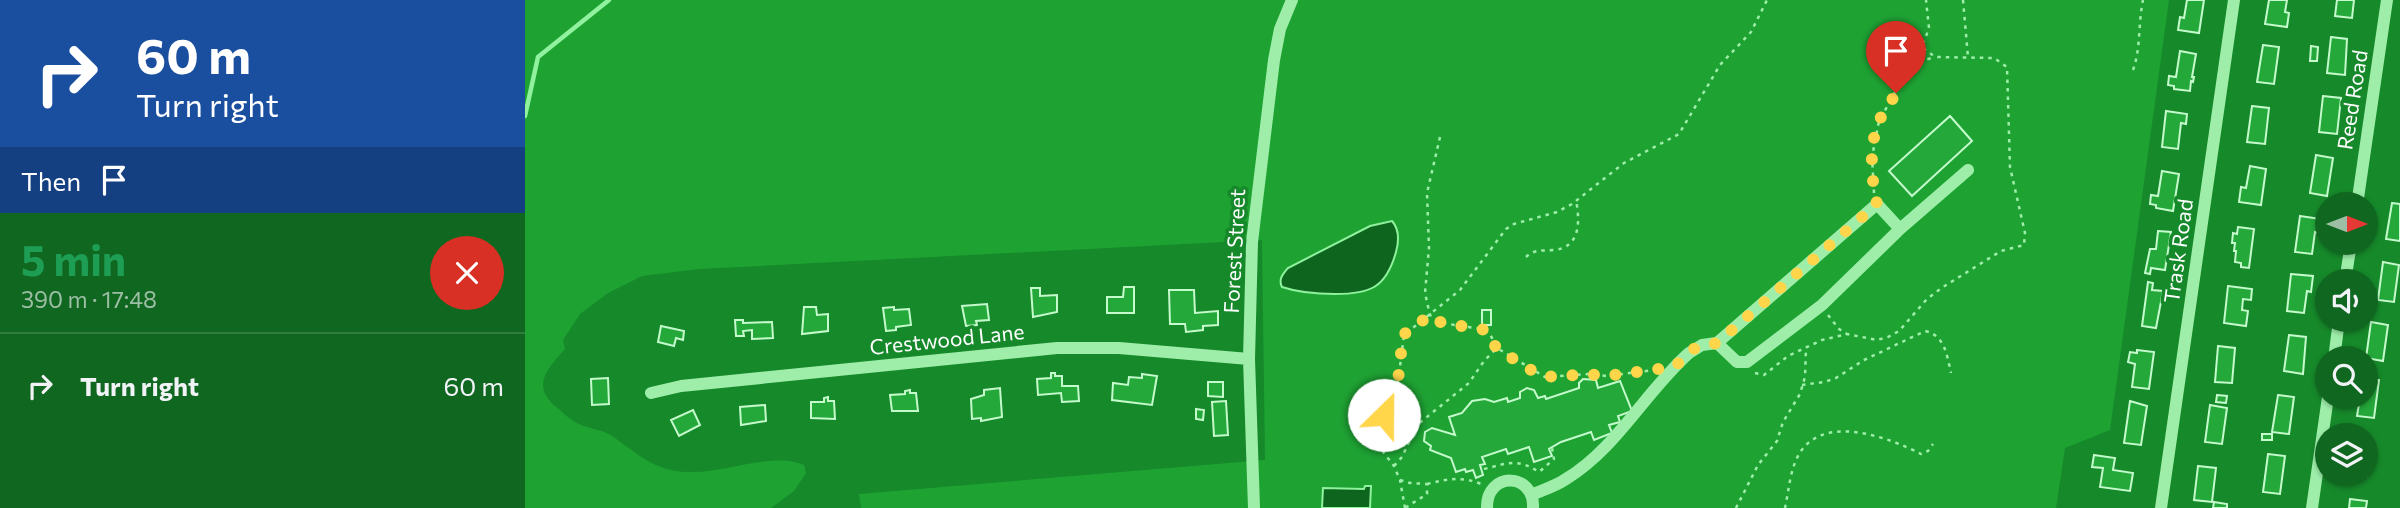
<!DOCTYPE html>
<meta charset="utf-8">
<style>
:root{--surface:#106720;--page:#196d29;--text:#f1f3f6;--muted:#9cbea5;--line:#307b3e}
body{margin:0;font-family:Commissioner,sans-serif;background:var(--page);color:var(--text);height:100vh;display:flex;flex-direction:column;font-size:26px;white-space:nowrap}
*{box-sizing:border-box;margin:0}
p{font-size:23px;color:var(--muted)}
.icon{flex:none;width:38px;height:38px;fill:none;stroke:currentColor;stroke-width:2;stroke-linecap:round;stroke-linejoin:round}
.map{position:relative;flex:1;overflow:hidden}
.details{display:flex;flex-direction:column;background:var(--surface);width:525px}
.details>*{flex:none}
.guide{background:#1a4fa0;color:#fff;overflow:hidden}
.needle{width:46px;rotate:90deg}
.buttons{position:absolute;left:1790px;top:192px;display:grid;gap:14px}
.buttons a{display:grid;place-items:center;width:63px;height:63px;border-radius:50%;background:var(--surface);box-shadow:0 2px 5px #0004;font-size:35px}
.pin{position:absolute;display:grid;place-items:center;width:60px;height:60px;color:#fff;margin:-72px -30px;border-radius:50% 50% 50% 0;rotate:-45deg;box-shadow:0 0 7px #0007}
.pin .icon{rotate:45deg}
.me{position:absolute;width:77px;margin:-38px;rotate:23deg;stroke-linejoin:round;filter:drop-shadow(0 0 5px #0008)}
.turn{display:flex;align-items:center;gap:24px;height:147px;padding:0 21px;font-size:32px}
.turn .icon{width:91px;height:91px;stroke-width:2.5}
.turn b{display:block;font-size:49px;line-height:60px}
.then{display:flex;align-items:center;height:66px;padding:0 21px;background:#0003;gap:14px;font-size:26px}
.round{display:grid;place-items:center;flex:none;width:74px;height:74px;border-radius:37px;background:var(--page)}
.summary{display:flex;align-items:center;justify-content:space-between;height:119px;padding:0 21px}
h1{font-size:42px;font-weight:700;line-height:52px;color:#1e9e55}
ul{padding:0;list-style:none}
li{display:flex;align-items:center;gap:21px;height:105px;padding:0 21px;border-top:2px solid var(--line)}
li div{flex:1}
li b{display:block;font-size:26px}
li em{font-style:normal}
main{display:flex;flex:1;min-height:0}
.map>svg:first-child{display:block}
</style>
<main>
<section class="details">
<div class="guide">
<div class="turn"><svg class="icon" aria-label="right" viewBox="0 0 24 24"><path d="M7 20v-9h11M14 6l5 5-5 5"/></svg><div><b>60 m</b>Turn right</div></div>
<div class="then">Then<svg class="icon" aria-label="arrive" viewBox="0 0 24 24"><path d="M6 21V4h12l-3 4 3 4H6"/></svg></div>
</div>
<div class="summary"><div><h1>5 min</h1><p>390 m · 17:48</p></div><a class="round" style="background:#d93025;color:#fff"><svg class="icon" aria-label="close" viewBox="0 0 24 24"><path d="M6 6l12 12M18 6L6 18"/></svg></a></div>
<ul>
<li><svg class="icon" aria-label="right" viewBox="0 0 24 24"><path d="M7 20v-9h11M14 6l5 5-5 5"/></svg><div><b>Turn right</b></div><em>60 m</em></li>
</ul>
</section>
<div class="map">
<svg width="1875" height="508" viewBox="0 0 1875 508">
<rect width="100%" height="100%" fill="#16892a"/>
<path fill="#1ea333" d="M0 0H1644L1585 430 1540 448 1531 508H336L334 494 740 460 737 240 174 269 117 276 83 293 55 314 38 340 40 349C20 371 5 388 35 410 40 415 46 420 52 423 63 429 77 429 87 436 113 454 129 471 163 472 199 474 248 451 279 465L281 473 269 491 246 508H0Z"/>
<path fill="#0e661e" stroke="#90f19e" stroke-width="2" d="M867 221C875 230 874 241 871 252 861 288 845 294 810 294 791 294 775 293 757 287 753 279 758 274 763 268L845 226Z
M840 486H846L845 508H797L798 488 839 489Z"/>
<g fill="none" stroke-linecap="round" stroke-linejoin="round">
<path stroke="#90f19e" stroke-width="4.5" d="M0 116 13 57 84 0"/>
</g>
<path fill="#24a83a" stroke="#c4facc" stroke-width="2" d="M1662 0H1679L1674 33 1653 30 1655 17 1659 18Z
M1744 0H1762L1760 12 1764 13 1762 27 1740 24Z
M1812 0H1829L1827 18 1810 16Z
M1806 37 1822 39 1820 75 1802 73Z
M1738 45 1754 47 1749 84 1732 82Z
M1786 46 1793 47 1792 61H1785Z
M1655 51 1671 54 1667 77H1669L1668 82 1666 81 1665 91 1649 89V86L1643 85 1644 76 1651 77Z
M1798 96 1816 98 1812 134 1794 132Z
M1727 106 1744 108 1740 144 1722 142Z
M1641 111 1662 114 1661 124 1656 123 1653 149 1637 147Z
M1425 116 1447 141 1387 196 1364 171Z
M1791 155 1808 158 1802 196 1785 193Z
M1725 166 1741 169 1736 205 1714 202 1716 187 1721 188Z
M1637 171 1654 174 1648 211 1631 208V205L1625 204 1626 195 1633 196Z
M1867 203 1875 204V241L1861 239Z
M1775 216 1796 219 1794 233 1790 232 1787 254 1770 252Z
M1713 227 1729 229 1724 268 1716 267V263L1710 262 1711 251H1709L1710 243H1707L1708 233 1712 234Z
M1633 231 1646 232 1640 270 1626 268 1625 274 1620 273 1625 249H1631Z
M1858 262 1874 265 1869 302 1853 300Z
M1766 274 1788 276 1786 292 1782 291 1779 313 1762 311Z
M1623 282 1628 283 1627 290 1638 291 1631 328 1617 326Z
M1703 286 1727 289 1726 300 1718 299 1717 310 1723 311 1721 326 1699 323Z
M599 287H609V313H582V297H598Z
M506 288H515V296L532 295V312L508 317Z
M644 290H669L670 313 693 311V325L678 326V330L661 332 660 324H645Z
M462 304 464 320 451 321 452 325 441 326 437 306Z
M279 307H291L292 315 303 314V331L277 334Z
M369 307V310L384 309 386 325 371 327V330L361 331 358 308Z
M957 310H966V325H957Z
M210 320H218V323L247 322 248 338 227 339V330L218 331 219 336H211Z
M1846 322 1863 325 1858 361 1841 358Z
M136 326 159 331 158 340 151 338 149 346 133 342Z
M1764 335 1781 337 1778 374 1759 371Z
M1693 346 1710 348 1707 383 1690 382Z
M1612 350 1629 352 1624 389 1607 387 1610 364 1603 362 1605 352 1612 353Z
M526 373H530V376H537V386H553L554 401 537 402 536 393 513 395 512 379 526 378Z
M617 374 632 376 627 405 587 400 588 383 603 385 604 377 617 378Z
M83 378 84 404 67 405 66 379Z
M1841 378 1854 380 1849 418 1832 416 1834 404 1832 403 1833 397H1841Z
M1058 379 1071 380 1073 388 1095 381 1107 411 1093 416 1095 422 1084 425 1087 433 1069 440 1066 432 1036 442 1024 449 1027 456 1009 462 1004 447 983 454 981 449 957 457 960 464 955 465 958 475 951 478 948 470 941 472 940 469 931 472 926 458 905 450 906 446 899 441 900 432 907 428 930 435 924 417 937 413 947 401 960 399 969 402 982 398 983 402 995 398V392L1002 388 1009 390 1013 398 1020 396 1021 399 1054 388V383Z
M683 382H698V397L683 396Z
M475 388 477 417 456 421V418L447 419 446 399 459 395V390Z
M385 390V393H391L393 411H367L365 395 380 394V391Z
M1692 395 1702 396 1701 403 1691 402Z
M1753 395 1769 397 1764 434 1747 432Z
M303 397V401H309L310 419 286 418V402H299V398Z
M701 401 703 435 689 436 687 402Z
M1605 401 1622 406 1616 445 1599 443Z
M240 405 241 421 216 425 215 407Z
M1685 405 1702 408 1697 444 1680 442Z
M671 409 679 410 678 420 671 419Z
M168 410 175 425 154 436 146 420Z
M1737 434H1747V440H1737Z
M1841 441 1847 442 1842 477 1825 475 1841 474Z
M1743 454 1760 456 1755 494 1738 492Z
M1569 455 1590 458 1588 470 1608 473 1605 491 1575 487 1578 468 1567 467Z
M1673 466 1691 468 1687 502 1669 500Z
M1825 499 1842 501 1841 508H1824Z
M1689 502 1702 504V508H1688Z"/>
<g fill="none" stroke-linecap="round" stroke-linejoin="round">
<path stroke="#9eeeaa" stroke-width="2.5" stroke-dasharray="3.5 5" stroke-linecap="butt" d="M1438 0 1443 57
M1386 64 1410 57
M1608 70C1616 48 1613 24 1618 0
M915 137 902 193 904 248 900 293 905 315 917 323 957 329 965 334 972 348 1020 377 1063 374 1081 376 1129 370
M1349 193 1347 157 1354 121 1400 39 1404 28 1401 0
M1001 257C1009 249 1017 251 1028 250 1056 248 1055 221 1051 200
M1303 315 1314 329 1322 334
M1230 373 1239 375 1263 356 1297 340 1322 334 1352 340 1363 337 1374 331 1402 299 1418 287 1476 251 1499 245 1500 233 1485 167 1482 67 1469 58 1410 57 1397 47
M1277 385 1299 382 1311 378 1339 360 1400 331C1420 335 1422 356 1426 373
M869 466 877 457 892 425 944 383 959 361 971 349
M959 469C984 463 992 458 1014 472L1029 459 1027 448
M875 480 885 483 902 484V494L880 508
M902 484C922 479 937 476 956 484
M880 508 875 480 869 466 856 449 853 436 872 390 879 335 935 290 981 229 989 224 1032 212 1047 204 1099 163 1154 134 1195 65 1226 32 1242 0
M1211 508 1233 465 1252 441 1258 422 1275 394 1280 377 1281 348
M1260 508C1264 490 1265 467 1276 451 1302 414 1365 438 1396 454L1403 451 1408 444"/>
<path stroke="#9eeeaa" stroke-width="12" d="M1832 205 1862 0
M1820 282 1826 243
M1192 343 1212 362H1222L1297 305 1375 229
M1809 359 1814 320
M126 393 156 386 532 348H594L724 359
M1006 495C1018 490 1031 486 1041 479 1091 449 1121 391 1164 353L1177 345 1192 343 1352 204 1375 229 1443 170
M729 508 724 359 727 242 749 60 755 29 767 0
M962 508C961 471 1010 472 1008 508
M1636 508 1709 0
M1787 508 1803 397"/>
</g>
<g fill="none" stroke-linecap="round" stroke-linejoin="round">
<path stroke="#ffd54a" stroke-width="12" stroke-dasharray="0 21.6" d="M859 415 872 390 878 335 905 315 917 323 957 329 965 334 971 348 1011 373 1028 377 1063 374 1081 376 1149 367 1171 347 1192 343 1352 204C1346 177 1343 143 1356 117 1360 109 1367 101 1371 93"/>
</g>
<g text-anchor="middle" stroke-width="7" stroke-linejoin="round" paint-order="stroke">
<g font-size="21" fill="#fff" stroke="#16892a">
<text transform="translate(1828 100) rotate(-81)" y="7">Reed Road</text>
<text transform="translate(710 251) rotate(-87)" y="7">Forest Street</text>
<text transform="translate(1654 251) rotate(-82)" y="7">Trask Road</text>
<text transform="translate(422 340) rotate(-6)" y="7">Crestwood Lane</text>
</g>
</g>
</svg>
<div class="buttons">
<a><svg class="needle" viewBox="-14 -14 28 28"><path d="M0-13l5 13h-10z" fill="#e53935"/><path d="M0 13l5-13h-10z" fill="#9cbea5"/></svg></a>
<a><svg class="icon" aria-label="sound" viewBox="0 0 24 24"><path d="M4 9h4l5-4v14l-5-4H4zM17 9q2 3 0 6"/></svg></a>
<a><svg class="icon" aria-label="search" viewBox="0 0 24 24"><circle cx="10" cy="10" r="6"/><path d="M15 15l6 6"/></svg></a>
<a><svg class="icon" aria-label="layers" viewBox="0 0 24 24"><path d="M12 4l9 5-9 5-9-5zM3 14l9 5 9-5"/></svg></a>
</div>
<div class="pin" style="left:1371px;top:93px;background:#d93025"><svg class="icon" aria-label="arrive" viewBox="0 0 24 24"><path d="M6 21V4h12l-3 4 3 4H6"/></svg></div>
<svg class="me" style="left:859px;top:415px" viewBox="-20 -20 40 40"><circle r="19" fill="#fff"/><path d="M0-13L10 11 0 6-10 11z" fill="#ffd54a"/></svg>
</div>
</main>
